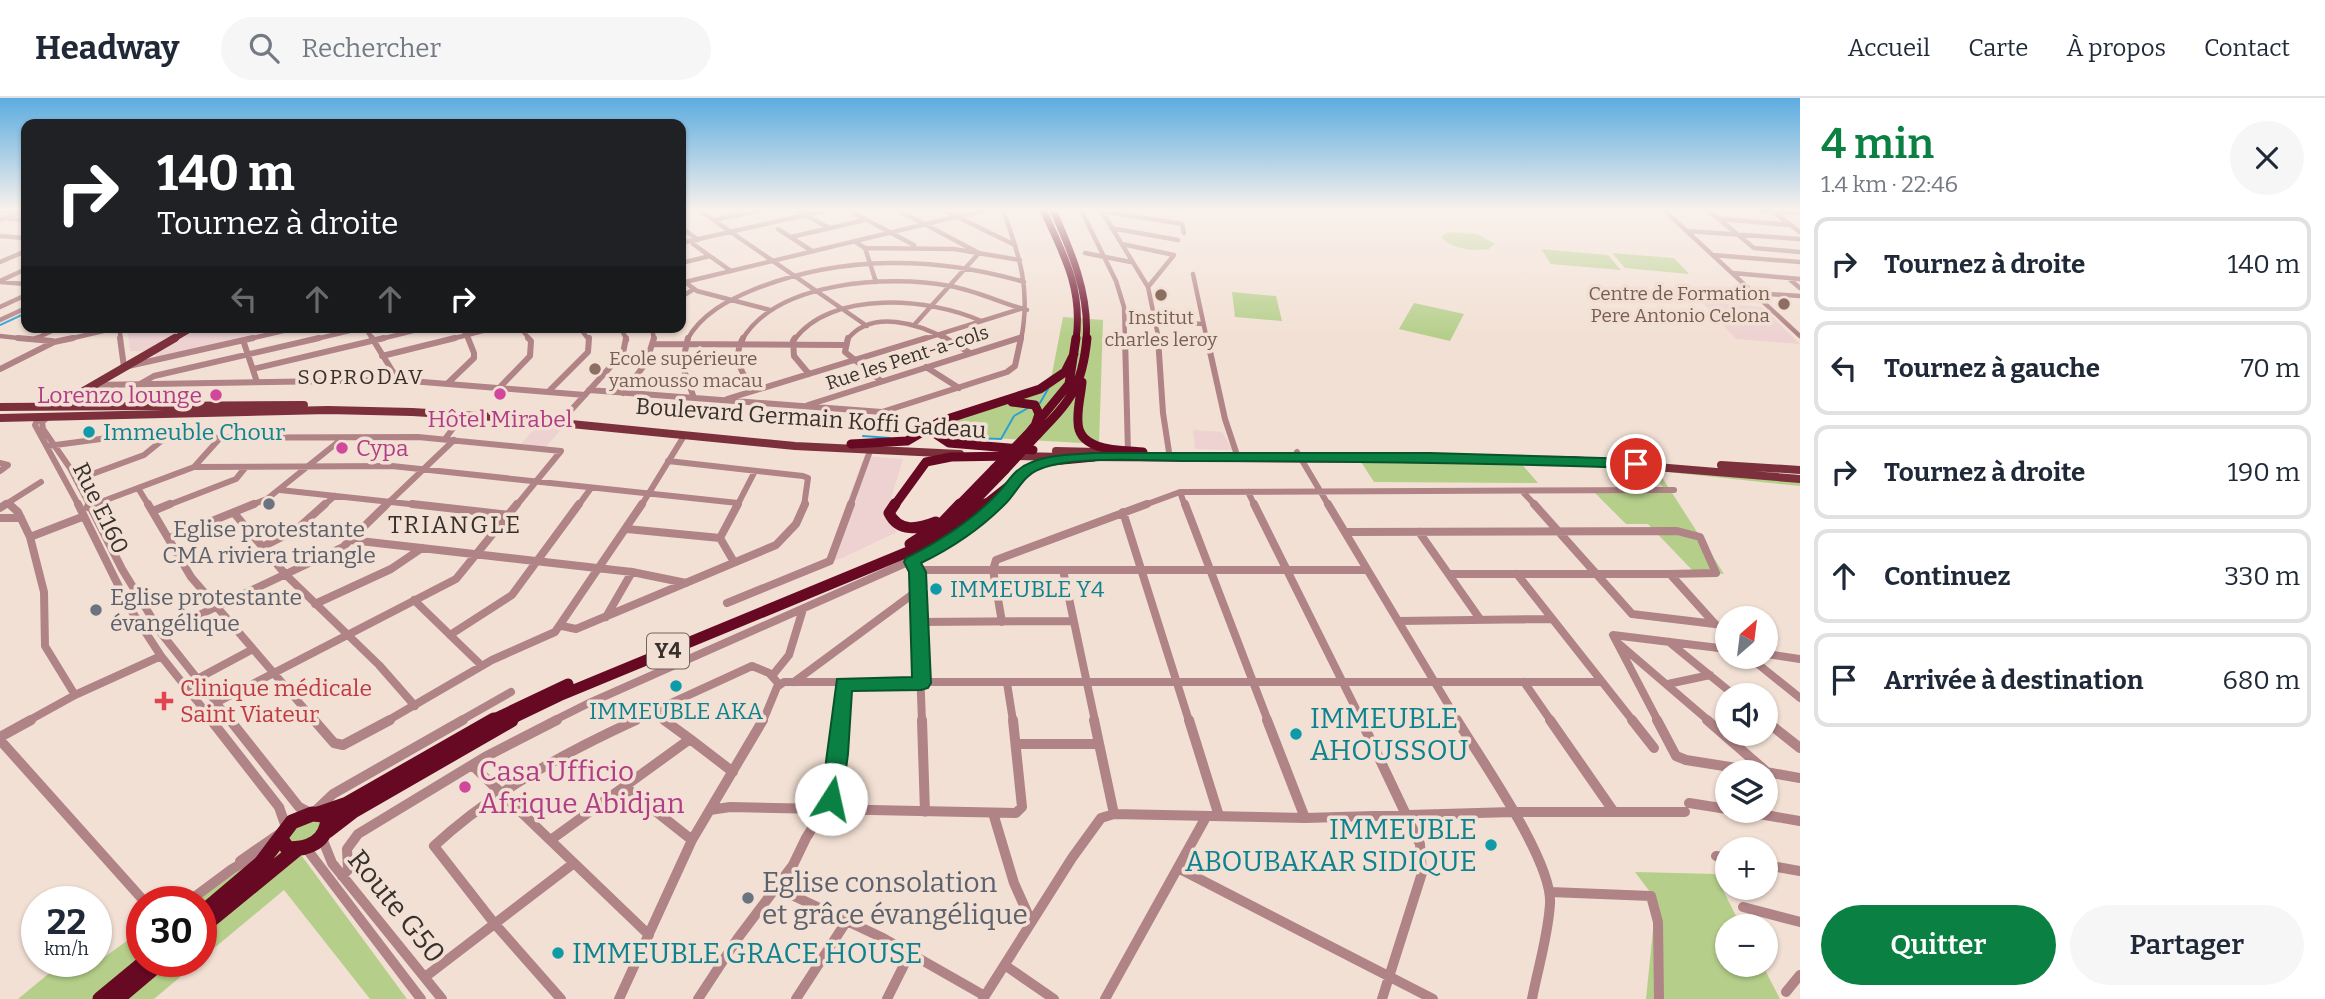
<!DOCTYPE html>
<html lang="fr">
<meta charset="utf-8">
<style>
:root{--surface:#fff;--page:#f6f6f7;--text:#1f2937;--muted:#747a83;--line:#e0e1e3;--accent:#0b8043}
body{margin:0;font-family:Bitter,serif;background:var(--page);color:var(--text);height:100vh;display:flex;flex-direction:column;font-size:26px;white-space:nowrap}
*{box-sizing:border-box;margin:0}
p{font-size:23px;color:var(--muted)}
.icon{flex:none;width:38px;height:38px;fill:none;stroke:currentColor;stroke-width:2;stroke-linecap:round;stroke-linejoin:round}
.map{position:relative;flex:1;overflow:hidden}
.drawer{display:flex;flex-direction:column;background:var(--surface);width:525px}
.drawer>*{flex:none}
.guide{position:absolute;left:21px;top:21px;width:665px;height:214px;border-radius:14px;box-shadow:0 2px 5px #0004;background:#202124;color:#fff;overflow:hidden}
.needle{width:46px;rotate:28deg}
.buttons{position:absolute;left:1715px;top:508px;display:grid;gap:14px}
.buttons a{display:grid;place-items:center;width:63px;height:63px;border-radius:50%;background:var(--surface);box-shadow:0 2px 5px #0004;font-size:35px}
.speed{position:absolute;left:21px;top:788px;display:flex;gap:14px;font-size:35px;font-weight:700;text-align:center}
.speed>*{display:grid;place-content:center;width:91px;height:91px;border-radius:50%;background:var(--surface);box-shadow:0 2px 5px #0004;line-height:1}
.speed small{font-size:18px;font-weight:400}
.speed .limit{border:10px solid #d22;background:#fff;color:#111}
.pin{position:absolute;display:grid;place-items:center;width:60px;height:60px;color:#fff;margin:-30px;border:4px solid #fff;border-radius:50%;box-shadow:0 2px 7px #0007}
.me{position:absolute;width:77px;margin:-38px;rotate:10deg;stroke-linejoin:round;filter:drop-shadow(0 0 5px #0008)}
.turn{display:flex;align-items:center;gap:24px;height:147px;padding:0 21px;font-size:32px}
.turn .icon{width:91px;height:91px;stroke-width:2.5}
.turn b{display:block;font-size:49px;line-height:60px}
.lanes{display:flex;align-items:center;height:66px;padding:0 21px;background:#0003;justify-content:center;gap:35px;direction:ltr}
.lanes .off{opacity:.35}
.round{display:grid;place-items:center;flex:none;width:74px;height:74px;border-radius:37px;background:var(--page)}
.overview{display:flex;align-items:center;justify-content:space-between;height:119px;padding:0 21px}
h1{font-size:42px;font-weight:600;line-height:52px;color:var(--accent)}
.cta{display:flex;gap:14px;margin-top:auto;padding:14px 21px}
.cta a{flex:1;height:80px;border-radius:42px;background:var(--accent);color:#fff;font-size:28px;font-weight:600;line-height:80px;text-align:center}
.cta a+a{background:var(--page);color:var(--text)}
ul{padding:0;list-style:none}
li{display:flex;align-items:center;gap:21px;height:94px;margin:0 14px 10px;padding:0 7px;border:4px solid var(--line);border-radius:14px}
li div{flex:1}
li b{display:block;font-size:26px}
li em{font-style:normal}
header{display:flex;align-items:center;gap:42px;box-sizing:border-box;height:98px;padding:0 35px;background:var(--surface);border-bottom:2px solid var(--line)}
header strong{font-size:33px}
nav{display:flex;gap:38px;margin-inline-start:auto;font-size:24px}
.search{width:490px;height:63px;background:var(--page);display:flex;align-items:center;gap:18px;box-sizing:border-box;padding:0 24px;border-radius:38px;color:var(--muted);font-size:26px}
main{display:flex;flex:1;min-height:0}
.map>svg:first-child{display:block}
</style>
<header>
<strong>Headway</strong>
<div class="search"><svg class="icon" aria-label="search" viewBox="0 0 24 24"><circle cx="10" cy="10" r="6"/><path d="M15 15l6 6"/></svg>Rechercher</div>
<nav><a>Accueil</a><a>Carte</a><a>À propos</a><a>Contact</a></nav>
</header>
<main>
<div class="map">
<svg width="1800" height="901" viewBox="0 0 1800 901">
<rect width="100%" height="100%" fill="#f2e0d4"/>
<path fill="#edd2d1" d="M1701 203 1762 209 1800 246 1736 241Z
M127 229H290L156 260V257L144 253H130Z
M539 326 563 329 546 349 521 346Z
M1193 332 1222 334 1233 352 1195 351Z
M864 358 903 361 885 420 897 434 840 461 826 463Z"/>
<path fill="#b5cf8a" d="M1448 134 1477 136 1495 146 1489 151C1473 153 1453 152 1441 139Z
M1541 151 1608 157 1621 172 1551 166Z
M1612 155 1674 160 1689 176 1625 170Z
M1232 194 1276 198 1282 223 1235 219Z
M1414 205 1464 216 1450 243 1399 231Z
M1063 219 1103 222 1099 346 940 337 945 324 1035 294 1052 276Z
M1359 361 1520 364 1538 385 1374 384Z
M1647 367 1800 383V388L1658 373 1724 476 1692 472 1648 426H1626L1593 393 1665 392Z
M320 723 323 730 296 750 407 901H370L284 792 201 861V803H181L281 730 299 724Z
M1635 774 1715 776 1741 828H1727V866H1762L1780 901H1646L1656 802Z
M142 832V863H199L154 901H18L64 863H96V859L99 863Z"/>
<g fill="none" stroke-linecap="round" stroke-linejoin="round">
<path stroke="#2ba1d4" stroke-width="2" d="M0 227 26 215
M1040 305 1048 291
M863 338 890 340
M948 339 1001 341 1014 318 1028 310"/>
<path stroke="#b08386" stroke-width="4.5" d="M0 112 17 114
M699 112 867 228
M797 112 829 130
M848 112 914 147
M898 112 979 155 915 226
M943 112 1015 147
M1003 112C1020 159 1031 192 1021 242
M1081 112 1116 183 1124 209 1125 242
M1096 112 1182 126 1184 135
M1101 112 1148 189 1159 242
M1664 112 1800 238
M1708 112 1754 150 1800 154
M1751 112 1800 115
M1772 113 1800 134
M9 121 26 122
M1721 121 1790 127
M0 122 26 112
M714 122 761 112
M681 129 698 142
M1111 130 1178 142
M778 131 812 153
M1687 133 1800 141
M0 138 26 140
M791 139 865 122
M854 143 865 150 876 184
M681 145 827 112
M693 146 731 173
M1122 146 1174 157 1148 189
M865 150 954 151 1020 162
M1085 155 1131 164
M1713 157 1800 164
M0 164 26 153
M681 165 710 158
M1733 175 1800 181
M1193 176 1207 242
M1788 180 1800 190
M0 183 26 171
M1 184 26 186
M685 184 697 193 770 212
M681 185 984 112
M1754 195 1800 198
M681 199 694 191
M0 209 26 197
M0 222 26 210
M1156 223 1203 226
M119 229 121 242
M365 229 373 242
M461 229 469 242
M520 229 530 242
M579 229 589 242
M620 229 627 242
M652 229 654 242
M190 231 225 229
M0 238 36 242
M35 241 60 229
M65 242 120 229
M245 242 300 229
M312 242 366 229
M377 242 429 229
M448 242 498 229
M687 242C701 216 728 202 755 191 841 157 936 158 1024 184
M742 242C777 182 890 177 950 188 977 193 1001 205 1027 212
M794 242C831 191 931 200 981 223
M847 242C871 210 920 226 948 242
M921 242 1020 211
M1013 242 1021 239"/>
<path stroke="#b08386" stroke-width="6" d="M18 240 52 243
M120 240 124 269 253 240
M372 240 398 282
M688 240 682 267 694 300
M743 240C732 260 741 277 756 292
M795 240 793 243 794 258 809 276
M848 240 845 254 881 283
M945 240 970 255
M1125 240 1128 354
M1158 240 1163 315 1169 354
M1207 240 1225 321 1236 354
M35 241 38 240
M243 242 257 284
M654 246 844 247
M382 258 455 240
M926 269 959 290
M0 271 54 244 73 240
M253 271 384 240
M448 285 474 260V255L468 240
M140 286 154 278 319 240
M94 287 398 282 585 297
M500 289 530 258 531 243 528 240
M550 292 588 254 589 240
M589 292 882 314 1007 274 1015 268 1021 240
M623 295 646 265 654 240
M727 301 926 240
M808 307 1019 240
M39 319 35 327 79 408
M48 319 42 324 43 331 70 370 90 408
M563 321 623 255 626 240
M445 341 463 317
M48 348 108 340 418 339 561 353 516 408
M1297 354 1329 408
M668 363 803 378 808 380 804 408
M0 365 8 367 0 373
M194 369 392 368 738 405
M76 382 144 357 165 340
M138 390 149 408
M280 392 428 408
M1522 393 1536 408
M1180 394 1185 408
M1248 394 1255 408
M7 405 11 408
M3 408 41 384
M90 408 194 369 220 340
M166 408 236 381 245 370
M249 408 267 401 343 340
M323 408 335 398
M385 408 454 342
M578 408 591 390
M641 408 684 338
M737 408 755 373
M850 408 870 353
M993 408 1010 390
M1142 408 1180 394 1674 392"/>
<path stroke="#b08386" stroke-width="8" d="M9 406 18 414 30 439 44 494 45 548 75 597
M78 406 129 509 161 558 213 623
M89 406 122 471 161 535 231 623
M148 406 191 479 315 623
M412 406 510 417
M1185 406 1268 623
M1254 406 1362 623
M1328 406 1458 623
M1534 406 1632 516 1715 526
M88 409 95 406
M0 410 6 406
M153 413 170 406
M1123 414 1189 623
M234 415 286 477 379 567 415 608
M0 420H21
M627 431 720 440
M1345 434 1677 433 1700 439 1716 475 1670 476
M1419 434 1480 521
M30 439 82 419
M170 440 254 406
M351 442 632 474 686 485
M262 449 296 432 325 406
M734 464 720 440 738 406
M916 470 922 623
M917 472H1367
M1063 472 1095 623
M1449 476H1670L1715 526
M1517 476 1633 623
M414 502 482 568
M727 505 830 463 851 406
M315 506 391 471 422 450
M606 519 632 474
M1399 523 1551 521
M920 524 1073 523
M1002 524 993 472 996 462 1147 406
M562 528 576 531 776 447 796 426 805 406
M161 535 343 449 387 406
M450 537 512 497 579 406
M1669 544 1734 597
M1618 545 1709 623
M1766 556 1800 561
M1748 558 1800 600
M772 578 789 557 803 511
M197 581 253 551
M794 584 917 493
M1524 584 1551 623
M1007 585 1013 623
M1668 586 1710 577
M202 612 456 481 517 406
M653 614 666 623
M28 623 75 597 161 558
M387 623 492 562 555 534 642 406
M460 623 511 594
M553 623 587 606 935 452 994 406
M632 623 752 568 769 575 779 586
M763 623 777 589 784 584H1600
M840 623 843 586
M1658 623 1613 537 1727 551"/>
<path stroke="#b08386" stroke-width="10" d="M211 622 279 709 286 729
M230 622 299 709 312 716 333 696 463 622
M314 622 334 645 343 647 390 622
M922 622 925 714
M1189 622 1219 718
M1267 622 1305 720
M1361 622 1420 746 1422 775 1382 901
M1457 622C1481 662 1553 763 1550 806 1548 838 1538 870 1532 901
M1550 622 1614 714
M1632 622 1654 650
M1657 622 1676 658 1686 662 1762 674
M1707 622 1768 675
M1766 623 1800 650
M0 639 31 622
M690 641 733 674
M0 642 144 803
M1017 646H1098
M472 667 649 837
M1766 674 1800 680
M625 689 692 742
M1689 705 1727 711
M710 712 730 709 1016 715 1022 709 1013 622
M1736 712 1800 723
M993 715 1014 785 1031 823
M1114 716 1305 720 1512 714H1685
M322 740 332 765 442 901
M552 741 690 641 664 622
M306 750 421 901
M1716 758 1727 760
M240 763 279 736
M1766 767 1800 773
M1178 770 1433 901
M342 778 348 772 347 751 358 736 485 659 557 622
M777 790 883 840 985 898
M1550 794 1651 798 1658 824 1659 901
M189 803 232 771 264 753
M1743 809 1800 824
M1006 868 1054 901
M425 879 574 765
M1786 894 1800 877
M561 901 494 825 434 748C492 694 564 655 636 622
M619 901 692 742 763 622
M698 901 738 840 793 767 806 740 831 701 840 622
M796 901 848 821
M887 901 911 853
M983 901 1072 760 1101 720 1114 716 1094 622
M1105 901 1206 719"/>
<path stroke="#7c303c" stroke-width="6" d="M172 242 194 229"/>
<path stroke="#7c303c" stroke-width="8" d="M61 306 175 240
M0 309 304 307
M0 320 328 312 412 314 510 320 795 348 960 356
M1056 353 1097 354
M1014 358 1065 359
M1087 359 1572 362 1800 381
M1721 367 1800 372"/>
<path stroke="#670923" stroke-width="7" d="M1043 112C1064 157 1083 191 1076 242
M1053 112C1071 153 1090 196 1086 242"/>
<path stroke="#670923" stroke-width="9" d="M1082 284C1081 297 1077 310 1078 324 1078 354 1122 352 1143 354
M1012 304 1035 307 1039 316 1036 325
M943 326 936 330 934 335 949 345 1033 352
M1027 337 1069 286 1076 240
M1037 337C1071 302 1082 290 1087 240
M851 346 907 343 941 323 1040 291 1065 274 1074 256
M894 408 926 364 951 359 1013 358
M958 408 994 371
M970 408 1005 372
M983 408 1034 368 1052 363 1094 359"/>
<path stroke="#670923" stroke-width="11" d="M895 406 889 415C899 435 918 431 936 424
M952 432 985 406
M910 446 941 426 960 406
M490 623 568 586
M507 623 559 598 915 451 951 427 971 406"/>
<path stroke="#670923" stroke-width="15" d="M318 716 347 706 494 622
M327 733 353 713 511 622
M201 816 261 765 292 724 312 716 324 717 328 721C326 744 309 751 288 751L281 741
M201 830 296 752
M100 901 146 863
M117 901 162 863"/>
<path stroke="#670923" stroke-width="9" d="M994 371 1027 337
M1005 372 1037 337"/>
</g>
<linearGradient id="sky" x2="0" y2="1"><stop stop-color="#5cace0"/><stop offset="0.47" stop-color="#f9f1ec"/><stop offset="1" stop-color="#f9f1ec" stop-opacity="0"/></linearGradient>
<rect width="1800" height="238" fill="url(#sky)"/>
<path fill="#0b8043" stroke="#07532c" stroke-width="2" d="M1094 355H1430L1636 361 1643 366 1636 370C1488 365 1340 363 1192 363 1155 363 1071 357 1040 371 1024 377 1018 392 1007 404 983 429 952 450 921 465L926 474 931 585 928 590 921 592 852 593 848 656 842 701 839 707 831 709 824 707 821 701 837 581 912 579 909 474 904 464 906 460C938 444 970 424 995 398 1007 387 1013 371 1030 365 1050 356 1073 357 1094 355Z"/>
<g fill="#8d6e63" stroke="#f2e0d4" stroke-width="2.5">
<circle cx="1161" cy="197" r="7"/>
<circle cx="1784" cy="206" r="7"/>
<circle cx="595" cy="271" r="7"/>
</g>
<g fill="#d1479c" stroke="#f2e0d4" stroke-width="2.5">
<circle cx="500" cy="296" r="7"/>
<circle cx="216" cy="297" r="7"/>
<circle cx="342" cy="350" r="7"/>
<circle cx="465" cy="689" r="7"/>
</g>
<g fill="#0f9aa8" stroke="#f2e0d4" stroke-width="2.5">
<circle cx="89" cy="334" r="7"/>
<circle cx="936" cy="491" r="7"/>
<circle cx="676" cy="588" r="7"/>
<circle cx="1296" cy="636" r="7"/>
<circle cx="1491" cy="747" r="7"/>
<circle cx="558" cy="855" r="7"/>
</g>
<g fill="#6b7280" stroke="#f2e0d4" stroke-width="2.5">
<circle cx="269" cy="406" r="7"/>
<circle cx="96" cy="512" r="7"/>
<circle cx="748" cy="800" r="7"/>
</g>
<path fill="#e0444e" stroke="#f2e0d4" stroke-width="2.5" d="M160.5 592.5h7v7h7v7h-7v7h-7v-7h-7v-7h7z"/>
<g text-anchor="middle" stroke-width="7" stroke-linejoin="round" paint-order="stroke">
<g font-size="19" fill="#785e54" stroke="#f2e0d4" text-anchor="end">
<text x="1770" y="202">Centre de Formation<tspan x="1770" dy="22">Pere Antonio Celona</tspan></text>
<text x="1161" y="226" text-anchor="middle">Institut<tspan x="1161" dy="22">charles leroy</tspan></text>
<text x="609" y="267" text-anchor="start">Ecole supérieure<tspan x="609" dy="22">yamousso macau</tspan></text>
</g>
<g font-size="19" fill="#37302c" stroke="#f2e0d4">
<text transform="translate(907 259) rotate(-18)" y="7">Rue les Pent-a-cols</text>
</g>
<g font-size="21" letter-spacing="2" fill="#37302c" stroke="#f2e0d4">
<text x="361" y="286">SOPRODAV</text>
</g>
<rect fill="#f2e0d4" stroke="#6f655e" stroke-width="2" x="647" y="535.5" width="42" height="35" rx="5"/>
<g font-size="21" font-weight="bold" fill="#37302c">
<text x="668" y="560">Y4</text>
</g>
<g font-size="23" fill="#b23c85" stroke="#f2e0d4" text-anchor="end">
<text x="202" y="305">Lorenzo lounge</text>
<text x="500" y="329" text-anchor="middle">Hôtel Mirabel</text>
<text x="356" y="358" text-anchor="start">Cypa</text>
</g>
<g font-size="23" fill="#37302c" stroke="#f2e0d4">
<text transform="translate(811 320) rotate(4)" y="8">Boulevard Germain Koffi Gadeau</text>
<text transform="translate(101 410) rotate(64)" y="8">Rue E160</text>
</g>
<g font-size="23" fill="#0d838f" stroke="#f2e0d4" text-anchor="start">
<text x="103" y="342">Immeuble Chour</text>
<text x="950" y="499">IMMEUBLE Y4</text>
<text x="676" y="621" text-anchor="middle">IMMEUBLE AKA</text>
</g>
<g font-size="23" fill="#5b616d" stroke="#f2e0d4">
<text x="269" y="439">Eglise protestante<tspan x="269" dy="26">CMA riviera triangle</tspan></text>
<text x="110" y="507" text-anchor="start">Eglise protestante<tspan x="110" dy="26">évangélique</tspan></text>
</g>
<g font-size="23" fill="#be3a42" stroke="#f2e0d4" text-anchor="start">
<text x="180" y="598">Clinique médicale<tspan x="180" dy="26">Saint Viateur</tspan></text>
</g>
<g font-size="24" letter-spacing="2" fill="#37302c" stroke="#f2e0d4">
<text x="455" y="435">TRIANGLE</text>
</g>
<g font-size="28" fill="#0d838f" stroke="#f2e0d4" text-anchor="start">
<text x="1310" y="630">IMMEUBLE<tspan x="1310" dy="32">AHOUSSOU</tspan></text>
<text x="1477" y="741" text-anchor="end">IMMEUBLE<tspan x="1477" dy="32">ABOUBAKAR SIDIQUE</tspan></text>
<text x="572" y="865">IMMEUBLE GRACE HOUSE</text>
</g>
<g font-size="28" fill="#b23c85" stroke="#f2e0d4" text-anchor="start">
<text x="479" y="683">Casa Ufficio<tspan x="479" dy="32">Afrique Abidjan</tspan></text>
</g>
<g font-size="28" fill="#5b616d" stroke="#f2e0d4" text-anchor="start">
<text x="762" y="794">Eglise consolation<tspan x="762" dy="32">et grâce évangélique</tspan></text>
</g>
<g font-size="28" fill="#37302c" stroke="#f2e0d4">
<text transform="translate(397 808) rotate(51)" y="10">Route G50</text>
</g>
</g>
</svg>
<div class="buttons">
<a><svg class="needle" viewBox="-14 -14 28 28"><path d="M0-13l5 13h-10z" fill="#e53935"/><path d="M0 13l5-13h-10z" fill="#747a83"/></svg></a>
<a><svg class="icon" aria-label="sound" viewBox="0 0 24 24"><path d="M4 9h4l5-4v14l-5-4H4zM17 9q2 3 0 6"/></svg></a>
<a><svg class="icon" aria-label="layers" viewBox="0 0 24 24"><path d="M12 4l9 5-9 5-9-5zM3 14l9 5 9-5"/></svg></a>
<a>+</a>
<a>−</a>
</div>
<div class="speed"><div>22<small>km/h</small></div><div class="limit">30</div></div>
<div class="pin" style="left:1636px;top:366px;background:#d93025"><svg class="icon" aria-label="arrive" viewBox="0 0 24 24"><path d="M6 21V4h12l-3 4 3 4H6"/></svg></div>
<svg class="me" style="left:831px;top:701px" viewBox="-20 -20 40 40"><circle r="19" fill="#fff"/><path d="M0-13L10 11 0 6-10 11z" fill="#0b8043"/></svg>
<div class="guide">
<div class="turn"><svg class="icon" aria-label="right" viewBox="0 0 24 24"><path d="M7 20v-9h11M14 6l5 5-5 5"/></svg><div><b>140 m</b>Tournez à droite</div></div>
<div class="lanes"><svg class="icon off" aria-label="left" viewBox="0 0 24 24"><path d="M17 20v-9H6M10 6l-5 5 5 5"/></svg><svg class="icon off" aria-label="ahead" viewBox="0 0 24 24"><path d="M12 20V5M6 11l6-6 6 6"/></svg><svg class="icon off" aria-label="ahead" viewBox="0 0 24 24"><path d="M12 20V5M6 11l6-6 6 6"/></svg><svg class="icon" aria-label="right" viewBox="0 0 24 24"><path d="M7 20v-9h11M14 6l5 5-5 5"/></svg></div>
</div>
</div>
<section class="drawer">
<div class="overview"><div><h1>4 min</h1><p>1.4 km · 22:46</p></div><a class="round"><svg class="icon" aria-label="close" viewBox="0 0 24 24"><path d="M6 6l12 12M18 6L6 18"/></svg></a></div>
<ul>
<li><svg class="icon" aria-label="right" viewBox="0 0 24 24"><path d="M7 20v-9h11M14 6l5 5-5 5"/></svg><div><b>Tournez à droite</b></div><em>140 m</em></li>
<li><svg class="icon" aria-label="left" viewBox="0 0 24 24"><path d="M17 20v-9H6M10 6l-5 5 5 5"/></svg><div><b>Tournez à gauche</b></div><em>70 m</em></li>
<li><svg class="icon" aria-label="right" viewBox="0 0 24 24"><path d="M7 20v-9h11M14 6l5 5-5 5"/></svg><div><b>Tournez à droite</b></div><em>190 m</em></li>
<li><svg class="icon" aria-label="ahead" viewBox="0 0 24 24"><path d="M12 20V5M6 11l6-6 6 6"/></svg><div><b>Continuez</b></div><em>330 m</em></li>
<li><svg class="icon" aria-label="arrive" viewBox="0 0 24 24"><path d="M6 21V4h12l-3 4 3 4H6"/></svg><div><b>Arrivée à destination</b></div><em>680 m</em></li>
</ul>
<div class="cta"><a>Quitter</a><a>Partager</a></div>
</section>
</main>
